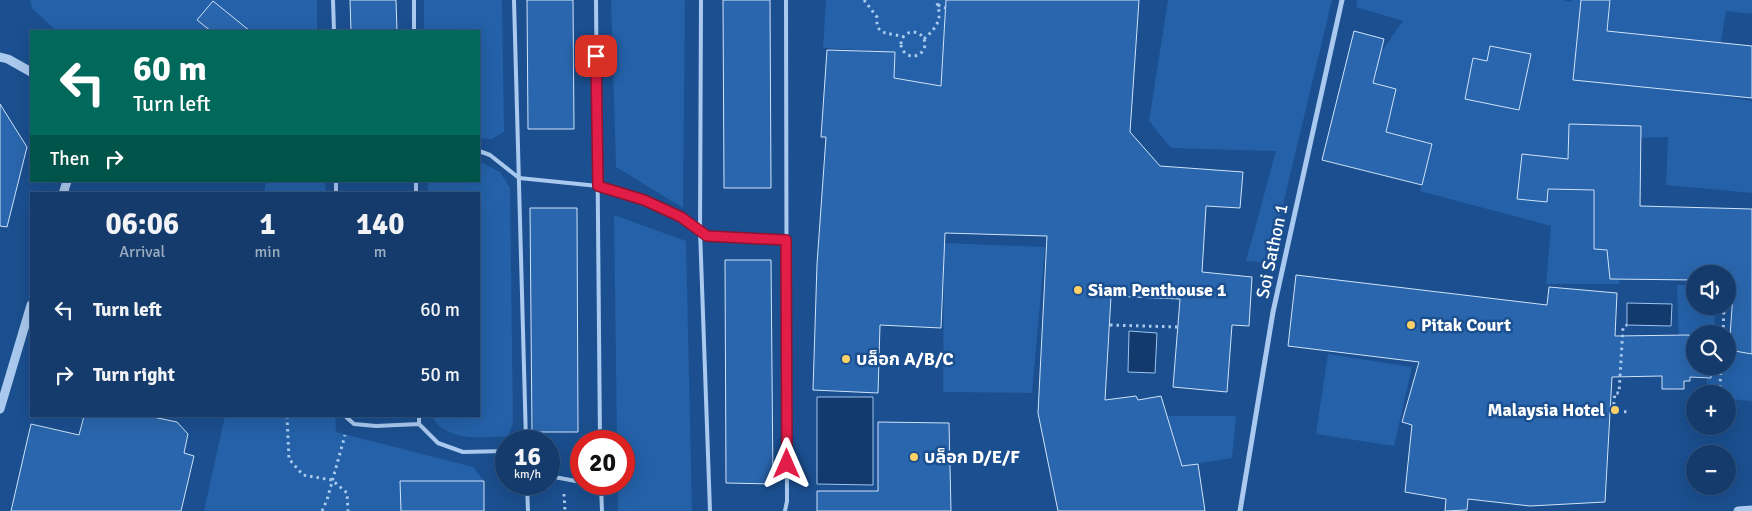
<!DOCTYPE html>
<meta charset="utf-8">
<style>
:root{--surface:#143b6b;--page:#214673;--text:#f1f3f6;--muted:#9dadc1;--line:#33557e}
body{margin:0;font-family:Signika,"Noto Sans Thai",sans-serif;background:var(--page);color:var(--text);height:100vh;display:flex;flex-direction:column;font-size:19px;white-space:nowrap}
*{box-sizing:border-box;margin:0}
p{font-size:16px;color:var(--muted)}
.icon{flex:none;width:28px;height:28px;fill:none;stroke:currentColor;stroke-width:2;stroke-linecap:round;stroke-linejoin:round}
.map{position:relative;flex:1;overflow:hidden}
.sheet{position:absolute;left:30px;top:192px;width:450px;height:225px;display:flex;flex-direction:column;background:var(--surface);border-radius:0px;box-shadow:0 5px 20px #0002,0 0 0 1px var(--line)}
.sheet>*{flex:none}
.banner{position:absolute;left:30px;top:30px;width:450px;height:152px;border-radius:0px;box-shadow:0 5px 20px #0002,0 0 0 1px var(--line);background:#00695c;color:#fff;overflow:hidden}
.tools{position:absolute;left:1686px;top:265px;display:grid;gap:10px}
.tools a{display:grid;place-items:center;width:50px;height:50px;border-radius:50%;background:var(--surface);box-shadow:0 5px 20px #0002,0 0 0 1px var(--line);font-size:25px}
.speed{position:absolute;left:495px;top:430px;display:flex;gap:10px;font-size:25px;font-weight:700;text-align:center}
.speed>*{display:grid;place-content:center;width:65px;height:65px;border-radius:50%;background:var(--surface);box-shadow:0 5px 20px #0002,0 0 0 1px var(--line);line-height:1}
.speed small{font-size:12px;font-weight:400}
.speed .limit{border:8px solid #d22;background:#fff;color:#111}
.pin{position:absolute;display:grid;place-items:center;width:42px;height:42px;color:#fff;margin:-21px;border-radius:10px;box-shadow:0 2px 8px #0006}
.me{position:absolute;width:55px;margin:-28px;rotate:0deg;stroke-linejoin:round;filter:drop-shadow(0 0 4px #0008)}
.turn{display:flex;align-items:center;gap:18px;height:105px;padding:0 20px;font-size:22px}
.turn .icon{width:65px;height:65px;stroke-width:2.5}
.turn b{display:block;font-size:35px;line-height:42px}
.then{display:flex;align-items:center;height:48px;padding:0 20px;background:#0003;gap:10px;font-size:19px}
.eta{display:flex;justify-content:space-evenly;align-items:center;height:85px;text-align:center}
.eta b{font-size:30px;font-weight:800;line-height:35px}
ul{padding:0;list-style:none}
li{display:flex;align-items:center;gap:15px;height:65px;padding:0 20px}
li div{flex:1}
li b{display:block;font-size:19px}
li em{font-style:normal}
.map>svg:first-child{display:block}
</style>
<div class="map">
<svg width="1752" height="511" viewBox="0 0 1752 511">
<rect width="100%" height="100%" fill="#1b4f8f"/>
<path fill="#2461a8" d="M30 0H317V31H56L32 8Z
M424 0H502L504 132 492 139 479 138V31H424Z
M611 0H685L683 208 616 167Z
M826 0H946L941 95 894 78 895 52 823 48Z
M1168 0H1332L1269 263 1246 261 1276 151 1171 148 1149 121Z
M1357 0H1563L1571 2 1572 0H1593L1588 72 1752 101V193L1666 185 1668 137 1637 138 1619 284H1546L1551 226 1420 191 1432 144 1386 132 1396 89 1373 83 1381 52 1403 21 1356 7Z
M1611 0H1752V14L1726 11 1721 42 1607 32Z
M479 161 500 172 510 188 513 423 508 436C486 437 461 441 442 428 438 425 434 420 431 416H479V194H428V181H479Z
M266 181H325L326 194H264Z
M614 215 686 241 692 511H618V484H624V441H617Z
M944 243 1045 247 1032 393 943 392Z
M1677 285H1695V306H1715V334H1695V363L1679 346Z
M1728 350 1752 354V401L1728 399V394H1708L1706 374 1698 366H1728Z
M1328 354 1412 367 1394 446 1316 434Z
M225 416H335L336 432 473 467 484 481H401V511H204Z
M1159 416H1236L1232 458 1182 466 1168 421Z"/>
<path fill="#123a6d" stroke="#9cc4f0" d="M1627 303 1672 304 1671 326 1627 325Z
M1129 331 1157 333 1155 373 1128 372Z
M817 397H873V485L817 484Z"/>
<path fill="#2a66ad" stroke="#cfe3fa" d="M350 0H396L397 31H351Z
M527 0H573L574 129H528Z
M723 0H770L771 188H724Z
M946 0H1139L1130 132 1160 166 1243 172 1240 208 1206 206 1202 272 1252 277 1249 326 1232 325 1227 392 1173 387 1180 299 1111 296 1105 400 1136 396 1138 400 1161 396 1182 466 1198 464 1205 511H1058L1038 413 1047 236 945 233 941 328 880 325 878 393 813 390 817 264 826 137H821L827 50 895 52 894 78 941 86Z
M1581 0H1610L1607 31 1752 46V98L1573 80Z
M213 1 250 31H211L197 20Z
M1354 31 1384 39 1373 83 1396 89 1386 132 1432 144 1422 185 1322 160Z
M1490 46 1531 54 1519 110 1465 99 1473 58 1487 61Z
M0 104 27 147 7 227 0 226Z
M1569 124 1641 126 1640 206 1752 209V354L1729 350 1734 280H1728V274H1695V280L1610 279 1607 250 1594 249V190L1548 189 1547 202 1517 199 1522 154 1568 159Z
M530 208H577L578 432H532Z
M725 260H771L773 484 726 483Z
M1296 275 1547 305 1549 287 1617 293 1615 336 1689 335 1692 342H1695V366H1711V378L1690 377V381H1684V389H1662V376L1612 377 1605 502 1530 506 1468 499 1467 510 1445 511 1446 499 1405 492 1412 425 1402 422 1419 362 1288 346Z
M84 416H148L177 422 188 434 184 453 194 456 181 511H11L31 424 79 435Z
M878 422 949 423 951 511H817V491H878Z
M400 481H484V511H401Z"/>
<g fill="none" stroke-linecap="round" stroke-linejoin="round">
<path stroke="#a9c9ee" stroke-width="3" stroke-dasharray="2.5 4" stroke-linecap="butt" d="M864 0 877 17C875 37 890 32 904 37
M938 5 946 8
M901 44a12 12 0 1 1 24 0a12 12 0 1 1-24 0Z
M924 39C938 26 943 19 936 0
M1110 325 1178 327
M1723 334 1724 306
M1718 394 1720 388 1721 366
M1611 411 1629 412
M1613 411 1615 393H1619L1623 327 1627 325
M287 416 289 459 303 475 332 480 347 493 348 511
M564 494 565 511
M322 511 327 500 345 435"/>
<path stroke="#a9c9ee" stroke-width="4" d="M333 0 334 31
M414 0V31
M514 0 526 441
M596 0 600 441
M701 0 700 230 710 511
M479 151 490 155 519 178 598 186 644 200 681 217 707 235 786 240
M336 181V194
M416 181V194
M345 416 354 424 376 426 419 424
M419 416V424L438 443 463 452 506 451
M549 476 581 482
M527 484 528 511
M593 484 601 485 602 511
M785 511 787 501 786 0"/>
<path stroke="#a9c9ee" stroke-width="5" d="M1240 511 1273 312 1342 0"/>
<path stroke="#a9c9ee" stroke-width="9" d="M0 57 8 59 31 72
M63 194 67 181
M0 409 31 305
M1738 511 1752 510"/>
</g>
<g fill="none" stroke-linecap="round" stroke-linejoin="round">
<g stroke="#92132f" stroke-width="12">
<path id="route" d="M596 56 598 186 644 200 681 217 707 236 786 240 787 464"/>
</g>
<use href="#route" stroke="#e11d48" stroke-width="9"/>
</g>
<g fill="#ffd166" stroke="#1b4f8f" stroke-width="2">
<circle cx="1078" cy="290" r="5"/>
<circle cx="1411" cy="325" r="5"/>
<circle cx="846" cy="359" r="5"/>
<circle cx="1615" cy="410" r="5"/>
<circle cx="914" cy="457" r="5"/>
</g>
<g text-anchor="middle" stroke-width="5" stroke-linejoin="round" paint-order="stroke">
<g font-size="18" fill="#fff" stroke="#1b4f8f">
<text transform="translate(1272 251) rotate(-78)" y="6">Soi Sathon 1</text>
</g>
<g font-size="18" font-weight="bold" fill="#fff" stroke="#1b4f8f" text-anchor="start">
<text x="1088" y="296">Siam Penthouse 1</text>
<text x="1421" y="331">Pitak Court</text>
<text x="856" y="365">บล็อก A/B/C</text>
<text x="1605" y="416" text-anchor="end">Malaysia Hotel</text>
<text x="924" y="463">บล็อก D/E/F</text>
</g>
</g>
</svg>
<div class="tools">
<a><svg class="icon" aria-label="sound" viewBox="0 0 24 24"><path d="M4 9h4l5-4v14l-5-4H4zM17 9q2 3 0 6"/></svg></a>
<a><svg class="icon" aria-label="search" viewBox="0 0 24 24"><circle cx="10" cy="10" r="6"/><path d="M15 15l6 6"/></svg></a>
<a>+</a>
<a>−</a>
</div>
<div class="speed"><div>16<small>km/h</small></div><div class="limit">20</div></div>
<div class="pin" style="left:596px;top:56px;background:#d93025"><svg class="icon" aria-label="arrive" viewBox="0 0 24 24"><path d="M6 21V4h12l-3 4 3 4H6"/></svg></div>
<svg class="me" style="left:787px;top:464px" viewBox="-20 -20 40 40"><path d="M0-17L14 15 0 8-14 15z" fill="#e11d48" stroke="#fff" stroke-width="4"/></svg>
<div class="banner">
<div class="turn"><svg class="icon" aria-label="left" viewBox="0 0 24 24"><path d="M17 20v-9H6M10 6l-5 5 5 5"/></svg><div><b>60 m</b>Turn left</div></div>
<div class="then">Then<svg class="icon" aria-label="right" viewBox="0 0 24 24"><path d="M7 20v-9h11M14 6l5 5-5 5"/></svg></div>
</div>
<section class="sheet">
<div class="eta">
<div><b>06:06</b><p>Arrival</p></div>
<div><b>1</b><p>min</p></div>
<div><b>140</b><p>m</p></div>
</div>
<ul>
<li><svg class="icon" aria-label="left" viewBox="0 0 24 24"><path d="M17 20v-9H6M10 6l-5 5 5 5"/></svg><div><b>Turn left</b></div><em>60 m</em></li>
<li><svg class="icon" aria-label="right" viewBox="0 0 24 24"><path d="M7 20v-9h11M14 6l5 5-5 5"/></svg><div><b>Turn right</b></div><em>50 m</em></li>
</ul>
</section>
</div>
